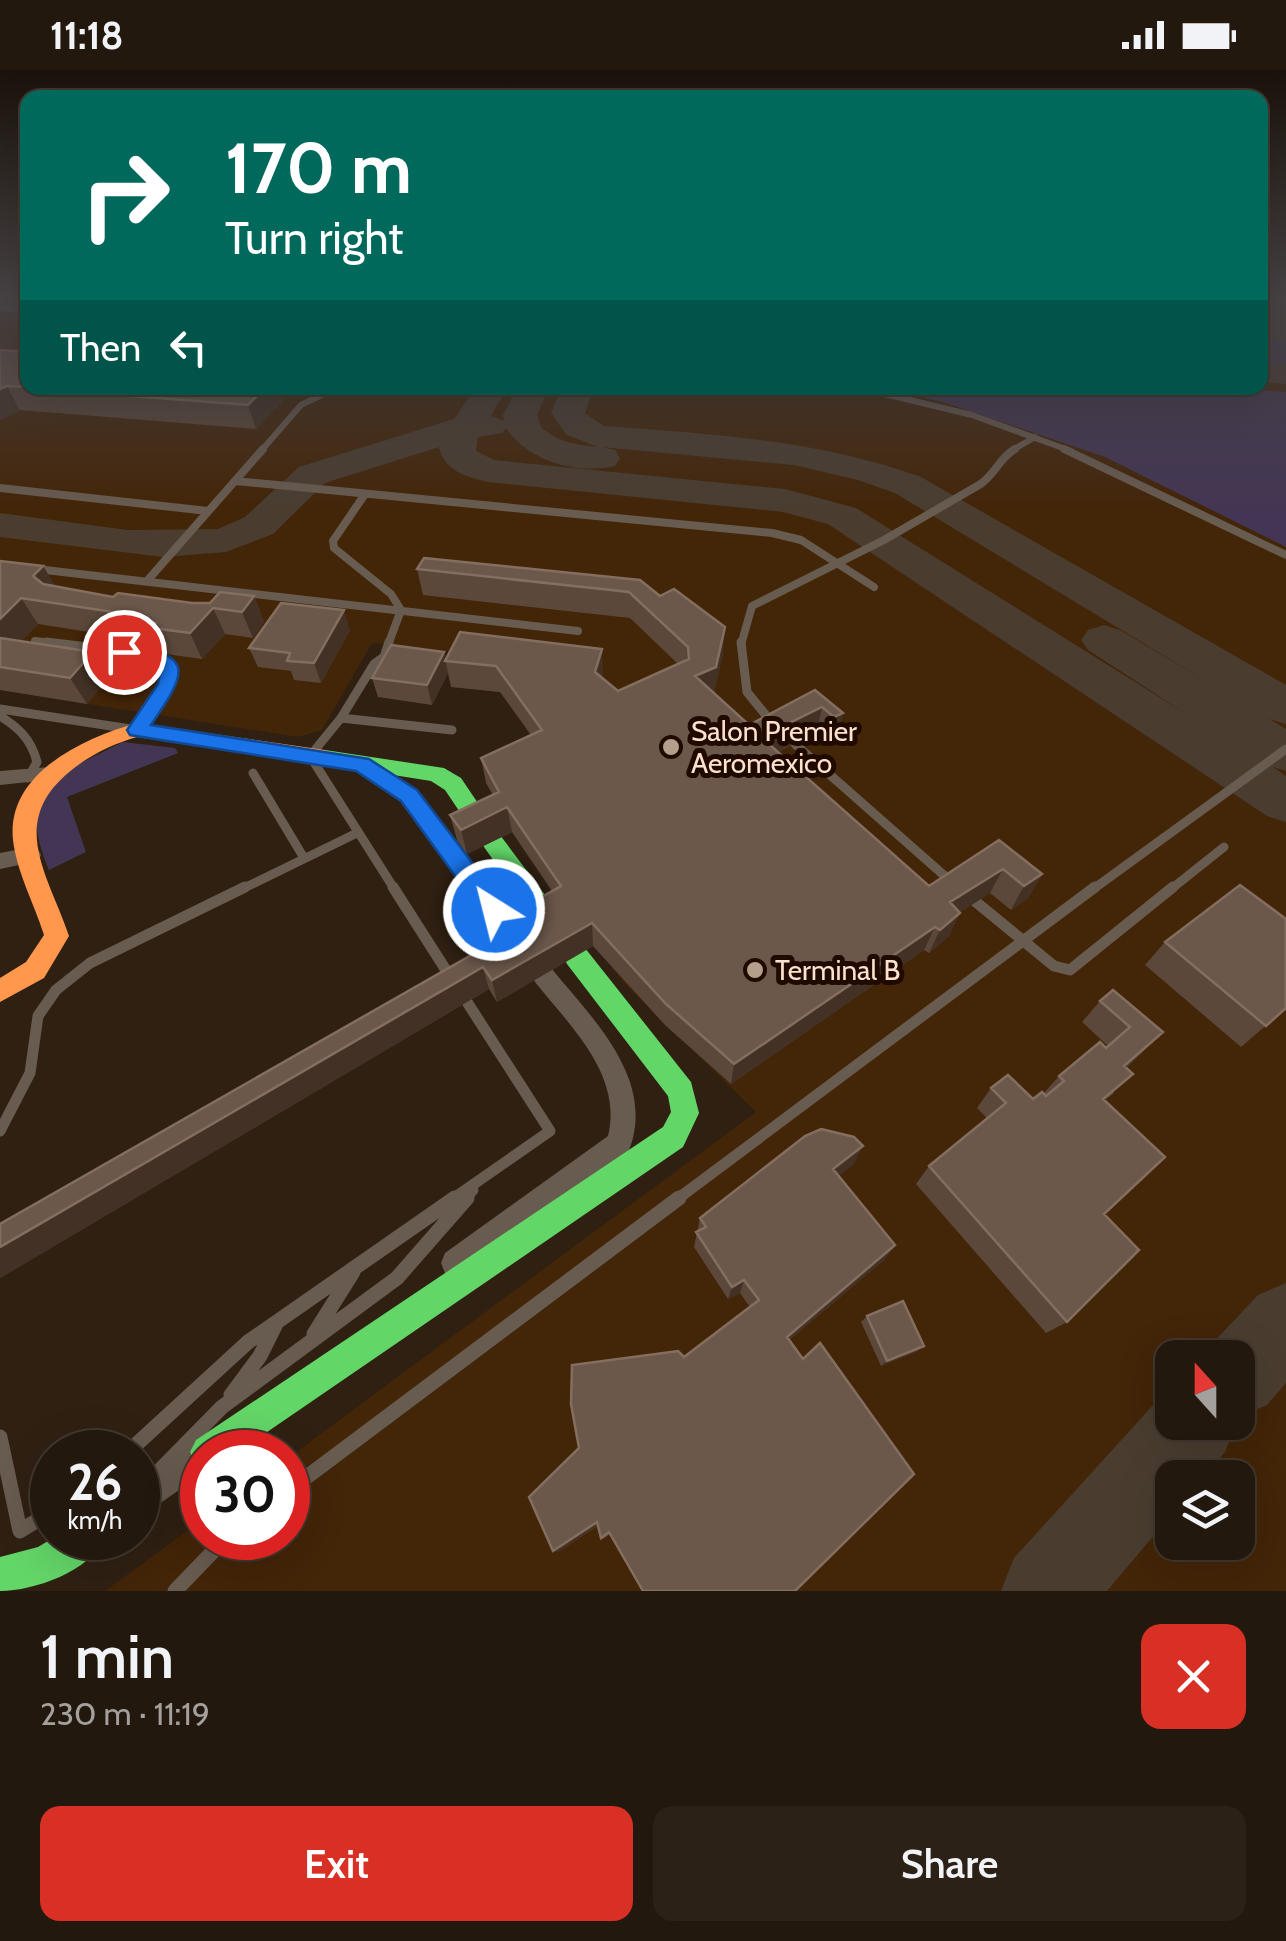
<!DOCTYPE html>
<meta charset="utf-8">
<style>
:root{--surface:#23180e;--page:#2b2117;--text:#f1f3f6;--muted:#a3a09e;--line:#40372e;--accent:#d93025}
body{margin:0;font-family:Cabin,sans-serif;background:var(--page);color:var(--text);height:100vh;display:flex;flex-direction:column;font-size:38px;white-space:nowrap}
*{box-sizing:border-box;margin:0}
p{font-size:32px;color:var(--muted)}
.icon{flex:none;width:55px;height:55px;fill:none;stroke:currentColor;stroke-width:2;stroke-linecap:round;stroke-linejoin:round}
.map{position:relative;height:1521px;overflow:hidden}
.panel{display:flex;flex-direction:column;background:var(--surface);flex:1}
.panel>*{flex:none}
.banner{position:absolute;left:20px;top:20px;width:1248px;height:305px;border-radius:20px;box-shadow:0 10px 40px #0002,0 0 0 2px var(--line);background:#00695c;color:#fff;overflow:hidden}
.needle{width:65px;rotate:339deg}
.tools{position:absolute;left:1155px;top:1270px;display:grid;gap:20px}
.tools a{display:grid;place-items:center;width:100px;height:100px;border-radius:20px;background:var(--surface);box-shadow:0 10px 40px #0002,0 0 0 2px var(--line);font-size:50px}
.speed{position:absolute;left:30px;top:1360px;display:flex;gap:20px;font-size:50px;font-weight:700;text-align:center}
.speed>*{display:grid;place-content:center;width:130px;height:130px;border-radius:50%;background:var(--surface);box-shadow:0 10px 40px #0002,0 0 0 2px var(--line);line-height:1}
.speed small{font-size:25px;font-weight:400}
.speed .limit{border:15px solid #d22;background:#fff;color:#111}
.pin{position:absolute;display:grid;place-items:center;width:85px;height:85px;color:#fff;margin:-42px;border:5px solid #fff;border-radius:50%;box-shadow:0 2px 10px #0007}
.me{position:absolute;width:110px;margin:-55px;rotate:324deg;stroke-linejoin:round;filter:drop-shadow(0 0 8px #0008)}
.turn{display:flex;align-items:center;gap:35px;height:210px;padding:0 40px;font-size:45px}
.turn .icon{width:130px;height:130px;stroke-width:2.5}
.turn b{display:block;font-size:70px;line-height:85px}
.then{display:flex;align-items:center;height:95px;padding:0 40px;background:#0003;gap:20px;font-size:38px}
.round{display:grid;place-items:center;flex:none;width:105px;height:105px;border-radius:20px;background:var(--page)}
.head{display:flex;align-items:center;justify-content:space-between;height:170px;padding:0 40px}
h1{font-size:60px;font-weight:600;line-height:75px}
.cta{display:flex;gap:20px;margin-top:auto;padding:20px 40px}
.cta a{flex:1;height:115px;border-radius:20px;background:var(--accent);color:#fff;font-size:40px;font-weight:600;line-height:115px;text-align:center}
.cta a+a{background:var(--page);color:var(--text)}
.status{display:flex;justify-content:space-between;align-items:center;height:70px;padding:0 50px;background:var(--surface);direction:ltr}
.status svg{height:28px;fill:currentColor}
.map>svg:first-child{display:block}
</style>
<div class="status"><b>11:18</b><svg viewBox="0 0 49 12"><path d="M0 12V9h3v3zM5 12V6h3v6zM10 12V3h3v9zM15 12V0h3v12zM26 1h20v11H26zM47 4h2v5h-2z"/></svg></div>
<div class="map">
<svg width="1286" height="1521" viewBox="0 0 1286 1521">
<rect width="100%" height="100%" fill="#2f2012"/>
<path fill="#432508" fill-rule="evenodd" d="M0 227H27L28 318H1260V227H1286V1521H105L202 1450V1468H288V1388L756 1042 626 915 564 839 512 762 486 713 545 686 500 622 451 617 466 583 372 573 322 660 298 667 0 620ZM1172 1288H1238V1352H1172ZM1172 1408H1238V1472H1172Z"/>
<path fill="#433654" d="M1260 253 1286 263V300L1260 297Z
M883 318H1228L1286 322V477L1105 387 946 333Z
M123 672 175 678 178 683 67 727 86 782 49 800C14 718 57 705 123 672Z"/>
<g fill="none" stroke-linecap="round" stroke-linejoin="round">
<path fill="#4a3d30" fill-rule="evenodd" d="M1260 292 1286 294V314L1260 312Z
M475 318H507L491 346 504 351 503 345 517 318H549L537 345 541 357C557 372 576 375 598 377L567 365 551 343 561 318H594L585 343 604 356C712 364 818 370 921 407L1286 615V654L1269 649 1286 659V701L1273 697 1286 706V752L1267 746 828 454 783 442 488 412C467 407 444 401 439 377L325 413 273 464 226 482 163 487 0 467V443L128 460 218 459 245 447 299 397 454 349ZM506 358C528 391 576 405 615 396L620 388 615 380 602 377 794 395 858 410 895 423 1216 617 1120 560 1104 555 1088 560 1081 570 1088 580 1188 645 856 438 785 419 494 390 476 381 478 367 502 363Z
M1286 1213V1313L1267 1335 1238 1347V1288H1205L1209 1277 1258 1225Z
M1172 1319V1352H1237L1225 1382 1203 1408H1172V1444L1107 1521H1001L1014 1488 1165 1322Z"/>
<path fill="#4a3d30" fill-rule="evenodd" d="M1260 227H1286V272L1260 266Z"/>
<path stroke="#685b50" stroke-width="6" d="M0 238 28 240
M860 318 972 345 1071 381
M261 381 301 335 336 318
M1011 381 1035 367"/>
<path stroke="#685b50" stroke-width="8" d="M1064 379 1286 485
M235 411 772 463 801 470 874 517
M0 418 208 441
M365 424 333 471 334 478 391 524 401 540 388 575
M36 499 578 561
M147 511 263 379
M35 571 68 575
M741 575 752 536 884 470 979 415C995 405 999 388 1015 379"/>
<path stroke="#685b50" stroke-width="9" d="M741 572 747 622 773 654
M384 587 389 572
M395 588 384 587 374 594 341 648 310 686 395 820
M0 639 137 660 164 622 168 602 155 585 46 572
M0 646C19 658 31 669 37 692L28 708
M341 648 452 660
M795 674 955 815
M253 703 304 788
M240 820 357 763
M1092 820 1286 679
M1170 820 1224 777"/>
<path stroke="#685b50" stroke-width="11" d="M393 817 451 908
M976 832 1054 896 1070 900 1173 817
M0 1061 30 1003 38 946 56 920 90 893 245 817
M451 1130 550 1061 467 932
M464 1130 473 1120
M676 1130 1095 817"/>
<path stroke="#685b50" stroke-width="15" d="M314 1264 353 1202
M231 1325 260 1286 275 1256
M0 1367 20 1461 52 1441
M128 1382 248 1272 455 1128
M159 1401 222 1337 397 1208 467 1128
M288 1421 679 1128
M175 1521 226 1468"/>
<path fill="#685b50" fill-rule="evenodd" d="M361 687 416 721 523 861 526 868 523 875 515 877 507 875 402 731 354 699 352 694 354 689Z
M50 697 59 704 57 709 0 715V701Z
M31 777 38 779 41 785 38 791 0 799V783Z
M543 895 551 898C593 949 658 1011 628 1083L455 1207 445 1203 441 1193 445 1183 608 1066C623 1005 570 956 535 912L532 905 535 898Z
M202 1370 213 1375 216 1382H202V1404L149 1441 138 1446V1411Z"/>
<path fill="#63d668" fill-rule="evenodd" d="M325 680 444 698 461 708 490 751 493 757 490 763 500 765 557 841 560 848 557 855 548 858 539 855 484 777 481 771 484 765 474 763 445 720 431 711 318 693 314 688 318 683Z
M576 875 585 878 691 1012 699 1043 683 1077 238 1382H202V1397L196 1394 190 1382 196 1370 663 1057 671 1042 668 1026 567 894 563 886 567 878Z
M53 1468H104C91 1501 34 1521 0 1521V1487L38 1477Z"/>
<path fill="#ff974d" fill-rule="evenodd" d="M137 653 325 680 336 688 325 696 137 667C112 674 88 686 68 703 8 754 49 806 69 866L44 908 0 932V908L26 892 44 865C34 833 17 803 13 770 6 703 84 668 137 653Z"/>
</g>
<path fill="#5b483b" d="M0 280 28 318H279L283 331 256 359 20 340 0 350Z
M0 491 43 496 55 516 113 527 192 533H210L254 526 264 552 253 568 225 564 202 589 166 584 163 578 137 574 134 569 38 554 21 571 93 582 108 608 87 634 0 620Z
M417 499 640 510 723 583 714 623 749 655 815 620 843 643 837 668 828 673 817 662 778 682 929 816 999 770 1042 804 1028 828 1011 840 990 823 960 842 949 866 929 883 924 880 731 1014 665 955 593 876 497 932 489 919 0 1208V1154L469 887 464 871 552 821 512 762 467 784 457 770 450 745 493 725 486 713 481 688 531 665 500 622 451 617 448 603 432 635 378 627 372 608 444 582 446 590 602 579V608L618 621 678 594 630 548 423 525Z
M350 560 321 613 294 610 291 601 258 597 249 578Z
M1165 872 1286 938 1241 977 1145 895Z
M1113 920 1142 983 1126 998 1113 1024 1105 1030 1104 1144 1067 1252 1046 1263 916 1114 929 1096 987 1048 977 1038 991 1018 1033 1029 1043 1024 1059 1006 1108 976 1082 952 1100 931Z
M854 1094 838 1106 895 1175 884 1190 789 1270 610 1464 603 1469 601 1468 597 1456 558 1482 684 1287 750 1237 740 1223 728 1229 694 1177 700 1148Z
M867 1246 918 1281 881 1296 861 1252Z"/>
<path fill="#423124" d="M7 316 20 340 0 350V319Z
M265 318H279L283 331 256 359 248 335Z
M43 496 59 522 49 532 33 506Z
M254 526 264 552 253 568 242 542Z
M21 528 38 554 6 586 0 588V549Z
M213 538 225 564 202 589 190 563Z
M344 540 350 560 321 613 314 593Z
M725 557 723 583 714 623 695 606Z
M602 579 603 605 596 627 595 602Z
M93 582 108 608 87 634 70 608Z
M444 582 448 603 432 635 427 615Z
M822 637 817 662 757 692 761 667Z
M843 643 837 668 828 673 834 647Z
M507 737 512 762 467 784 461 760Z
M1003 799 990 823 939 856 950 832Z
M1042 804 1028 828 1011 840 1024 816Z
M960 843 949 866 929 883 940 860Z
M592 853 593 876 497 932 492 910Z
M935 857 924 880 731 1014 734 994Z
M483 897 489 919 0 1208V1177Z
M1163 962 1142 983 1104 1016 1124 996Z
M863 1076 854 1094 825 1116 833 1099Z
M895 1175 884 1190 780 1277 787 1267Z
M744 1210 740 1223 728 1229 732 1217Z
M924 1276 918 1281 881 1296 887 1291Z
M597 1452 599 1454 558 1482 553 1481Z"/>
<path fill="#6c584b" stroke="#836e5f" stroke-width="2.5" d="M0 280 28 282V317L7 316 0 319Z
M28 318H265L248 335Z
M424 488 640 510 660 526 674 519 725 557 716 597 695 606 749 655 815 620 843 643 834 647 822 637 761 667 929 816 999 770 1042 804 1024 816 1003 799 950 832 960 843 940 860 935 857 734 994 666 934 592 853 492 910 483 897 0 1177V1154L473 884 464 871 561 816 507 737 461 760 450 745 499 722 481 688 542 660 496 596 445 591 460 562 602 579 595 602 618 621 689 589 688 577 629 522 417 499Z
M0 491 43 496 33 506 43 514 113 527 118 523 192 533H210L220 522 254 526 242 542 213 538 190 563 152 558 156 553 123 549 126 544 21 528 0 549Z
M281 533 344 540 314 593 287 591 290 583 249 578Z
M0 568 93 582 70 608 0 597Z
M391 575 444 582 427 615 372 608Z
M1240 815 1286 849V938L1266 956 1165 872Z
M1113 920 1163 962 1124 996 1133 1004 1103 1029 1165 1087 1104 1144 1139 1180 1067 1252 929 1096 1006 1033 991 1018 1008 1005 1033 1029 1042 1022 1046 1026 1064 1011 1059 1006 1100 972 1106 978 1130 957 1100 931Z
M821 1059 854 1067 863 1076 833 1099 895 1175 787 1267 803 1289 820 1273 914 1404 795 1521H643L609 1462 601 1468 597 1452 553 1481 529 1427 579 1378 571 1334 572 1295 678 1281 684 1287 759 1230 744 1210 732 1217 696 1162 706 1157 700 1148 805 1066Z
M903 1231 924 1276 887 1291 867 1246Z"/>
<linearGradient id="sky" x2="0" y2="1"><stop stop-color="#1a120a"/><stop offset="0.52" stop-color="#474244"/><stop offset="1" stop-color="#474244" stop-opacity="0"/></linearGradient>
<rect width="1286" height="440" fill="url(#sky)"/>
<path fill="#1a73e8" stroke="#114b97" stroke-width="2.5" d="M124 575C199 584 185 605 151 655L369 689 417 720 502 832 506 840 502 847H485L401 731 356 701 130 665 127 660 158 614 160 603 150 591 118 586 115 582Z"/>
<g fill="#b49e8c" stroke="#200a00" stroke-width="4">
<circle cx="671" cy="677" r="10"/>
<circle cx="755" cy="900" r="10"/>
</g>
<g text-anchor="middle" stroke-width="10" stroke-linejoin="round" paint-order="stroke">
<g font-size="28" fill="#fce2ce" stroke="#200a00" text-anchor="start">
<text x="691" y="671">Salon Premier<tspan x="691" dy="32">Aeromexico</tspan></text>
<text x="775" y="910">Terminal B</text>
</g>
</g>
</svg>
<div class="tools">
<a><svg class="needle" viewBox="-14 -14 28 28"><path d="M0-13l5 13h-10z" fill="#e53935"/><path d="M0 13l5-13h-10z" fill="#a3a09e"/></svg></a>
<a><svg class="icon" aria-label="layers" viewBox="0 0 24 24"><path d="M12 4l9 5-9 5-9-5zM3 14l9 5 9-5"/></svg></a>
</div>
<div class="speed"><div>26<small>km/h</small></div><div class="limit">30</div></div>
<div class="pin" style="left:124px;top:582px;background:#d93025"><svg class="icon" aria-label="arrive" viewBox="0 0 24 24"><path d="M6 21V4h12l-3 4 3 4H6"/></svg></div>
<svg class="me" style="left:494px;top:840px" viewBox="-20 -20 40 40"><circle r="17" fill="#1a73e8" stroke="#fff" stroke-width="3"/><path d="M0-11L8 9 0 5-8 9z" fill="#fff"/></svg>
<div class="banner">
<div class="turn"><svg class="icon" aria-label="right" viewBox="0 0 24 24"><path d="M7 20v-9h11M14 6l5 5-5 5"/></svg><div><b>170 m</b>Turn right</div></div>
<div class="then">Then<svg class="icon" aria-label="left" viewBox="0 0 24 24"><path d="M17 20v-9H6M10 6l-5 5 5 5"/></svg></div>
</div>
</div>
<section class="panel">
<div class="head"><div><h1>1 min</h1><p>230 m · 11:19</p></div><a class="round" style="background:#d93025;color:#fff"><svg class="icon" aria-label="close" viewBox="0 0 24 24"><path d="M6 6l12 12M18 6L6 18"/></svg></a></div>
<div class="cta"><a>Exit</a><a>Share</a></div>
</section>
